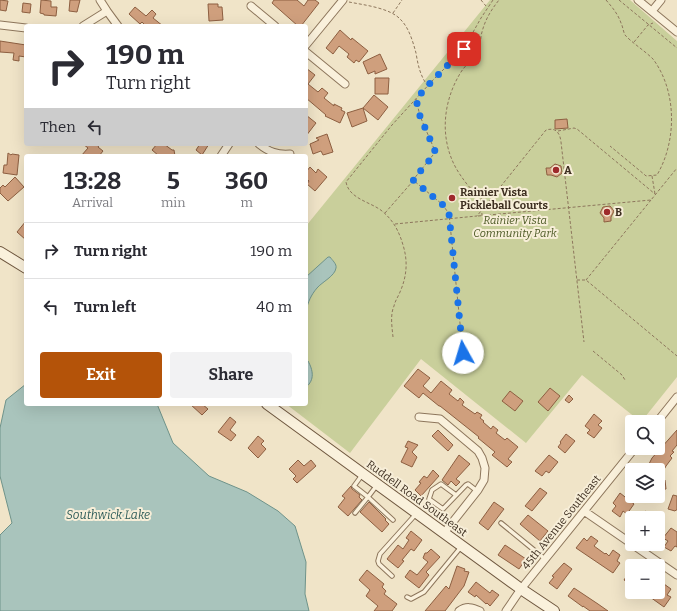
<!DOCTYPE html>
<meta charset="utf-8">
<style>
:root{--surface:#fff;--page:#f2f2f3;--text:#2b2b33;--muted:#7c7c81;--line:#e1e1e2;--accent:#b45309}
body{margin:0;font-family:Bitter,serif;background:var(--page);color:var(--text);height:100vh;display:flex;flex-direction:column;font-size:15px;white-space:nowrap}
*{box-sizing:border-box;margin:0}
p{font-size:13px;color:var(--muted)}
.icon{flex:none;width:22px;height:22px;fill:none;stroke:currentColor;stroke-width:2;stroke-linecap:round;stroke-linejoin:round}
.map{position:relative;flex:1;overflow:hidden}
.side{position:absolute;left:24px;top:154px;width:284px;height:252px;display:flex;flex-direction:column;background:var(--surface);border-radius:4px;box-shadow:0 4px 16px #0002}
.side>*{flex:none}
.top-card{position:absolute;left:24px;top:24px;width:284px;height:122px;border-radius:4px;box-shadow:0 4px 16px #0002;background:#fff;color:var(--text);overflow:hidden}
.fabs{position:absolute;left:625px;top:415px;display:grid;gap:8px}
.fabs a{display:grid;place-items:center;width:40px;height:40px;border-radius:4px;background:var(--surface);box-shadow:0 4px 16px #0002;font-size:20px}
.pin{position:absolute;display:grid;place-items:center;width:34px;height:34px;color:#fff;margin:-17px;border-radius:8px;box-shadow:0 2px 6px #0006}
.me{position:absolute;width:44px;margin:-22px;rotate:354deg;stroke-linejoin:round;filter:drop-shadow(0 0 3px #0008)}
.turn{display:flex;align-items:center;gap:14px;height:84px;padding:0 16px;font-size:18px}
.turn .icon{width:52px;height:52px;stroke-width:2.5}
.turn b{display:block;font-size:28px;line-height:34px}
.then{display:flex;align-items:center;height:38px;padding:0 16px;background:#0003;gap:8px;font-size:15px}
.eta{display:flex;justify-content:space-evenly;align-items:center;height:68px;text-align:center}
.eta b{font-size:24px;font-weight:700;line-height:28px}
.cta{display:flex;gap:8px;margin-top:auto;padding:8px 16px}
.cta a{flex:1;height:46px;border-radius:4px;background:var(--accent);color:#fff;font-size:16px;font-weight:700;line-height:46px;text-align:center}
.cta a+a{background:var(--page);color:var(--text)}
ul{padding:0;list-style:none}
li{display:flex;align-items:center;gap:12px;height:56px;padding:0 16px;border-top:1px solid var(--line)}
li div{flex:1}
li b{display:block;font-size:15px}
li em{font-style:normal}
.map>svg:first-child{display:block}
</style>
<div class="map">
<svg width="677" height="611" viewBox="0 0 677 611">
<rect width="100%" height="100%" fill="#f0e4c8"/>
<path fill="#c9cf9b" d="M490 0H630L677 41V377L641 422 582 375 526 443 421 359 350 453 286 404H306V226Z"/>
<path fill="#a9c4bc" stroke="#6f938a" d="M328 257H330C332 260 337 264 336 268 335 276 322 282 317 288 311 295 308 302 306 311V277Z
M306 361H308C313 370 315 380 306 387Z
M26 384V404H157L173 443 209 476 247 492 278 511 295 526 306 562 305 594 309 611H0V535L12 523 0 476V428L6 400Z"/>
<path fill="#cf9f7d" stroke="#8d5f41" d="M0 0 8 1 6 11 0 10Z
M41 0 51 1V7H57L56 16 44 15V14L40 13Z
M70 0H80L77 12 69 11Z
M274 0H297L304 6 308 0H315L319 3 301 26H298L272 3Z
M23 3 31 4 30 13 22 12Z
M208 4H218V7H222L223 20 209 21Z
M135 7 146 16 152 10 156 14 153 18 163 26H146L142 22 140 24 129 14Z
M340 30 351 40 352 38 368 51 359 62 356 60 354 63 347 57 349 54 339 46 333 54 326 48Z
M0 41 26 45V57L19 56V61L13 60 14 53 0 52Z
M380 54 387 69 375 74V71L368 74 363 62Z
M306 68 315 75 308 84 318 92 322 88 328 93 324 98 334 106V104L342 108 341 110 345 112 340 123 325 116 326 115 306 98Z
M375 78H389L388 94H375Z
M374 95 388 107 378 120 363 108Z
M363 108 367 121 352 127 347 113Z
M306 115 316 123 306 136Z
M567 119 568 128 555 129V120Z
M327 134 333 152 323 155 321 151 313 154 310 144 319 140 316 138Z
M83 144H100L98 147 103 151 99 156H81L88 148Z
M157 144H164L172 150H174L175 156H159L152 150Z
M200 144H209L202 155 196 150Z
M8 153 11 155 12 154 19 155 17 175 3 173 4 165H7Z
M555 164 561 166 562 173 557 177 551 175H547L546 168H550Z
M310 167 316 173 318 169 327 177 315 191 307 184 309 181 306 178V172Z
M15 177 24 187 8 201 0 193V188L3 185 5 187Z
M610 206 614 211 611 217V221L604 222V218L600 213 603 207Z
M26 221V240L17 232Z
M418 369 430 378 423 386 431 393 441 381 452 390 449 394 458 401 460 398 464 402 462 405 475 414 477 412 482 415 480 418 484 421 483 422 491 429 493 426 498 430 496 433 505 440 507 438 518 447 508 459 512 462 507 467 492 455 495 452 478 438 479 437 440 406H439L423 393 419 398 404 386Z
M550 388 560 396 548 411 538 402Z
M510 391 523 401 515 411 502 401Z
M569 395 573 399 569 403 565 400Z
M190 404H202L208 409 202 415Z
M594 414 602 421 598 425 602 428 594 438 587 433 590 430 585 426Z
M230 417 236 422 230 430 236 435 231 441 218 432Z
M438 430 453 445 448 451 432 436Z
M677 430V445L672 451 674 452 670 456 672 458 666 466 662 473 658 470H646L652 458Z
M566 434 575 441 565 453 558 447 561 443 560 442Z
M258 436 264 441 261 444 266 449 258 458 248 448Z
M408 441 418 445 412 452 417 457 412 467 401 462 408 448 405 447Z
M459 455 470 464 456 479 460 482 456 486 451 481 448 485 442 480Z
M549 455 558 462 549 473 546 471 542 476 535 471Z
M298 460 304 466 311 460 316 466 297 483 293 479 296 476 289 469Z
M433 470 439 476 421 496 415 490 421 483 419 482 424 476 427 478Z
M665 480 666 489 658 490V481Z
M351 486 352 489 360 495 359 497 362 500 348 516 338 507 345 498 342 496Z
M540 488 547 493 532 511 525 506Z
M620 493 634 504 627 514 623 511 620 517 612 511 616 506 613 503Z
M673 495 677 496V510H676L675 511 668 509Z
M369 502 386 519 385 520 389 524 382 532 360 512Z
M494 502 504 509 488 530 479 523Z
M645 511 656 518H641Z
M528 515 548 531 540 541 520 524Z
M671 528 677 532V547L675 546 671 551 664 547 668 541 663 538Z
M411 531 422 540 414 551 411 549 402 560 404 561 398 568 387 559 398 545 403 549 409 540 406 538Z
M591 536 598 541 594 546 605 554 606 553 609 556 613 550 620 555 617 561 620 563 613 573 576 548 584 538 587 541Z
M505 545 526 559 519 569 498 555Z
M431 549 440 557 426 572 429 575 419 588 405 577 410 570 417 575 428 562 423 558 425 553H427Z
M564 563 572 569 557 589 549 583 554 577 552 576Z
M457 566 465 569 464 571 469 572 464 586 445 611H425L446 586 449 589Z
M632 568V585L624 580Z
M367 570 384 584 382 587 386 591 384 594 397 604 392 611H374L378 606 366 596 370 590 359 580Z
M476 582 490 593 492 590 499 595 490 606 487 603 486 604 476 595 475 597 468 592Z
M664 584 671 589 667 595 671 597 664 607 650 597 654 592H658V588L660 590Z
M574 588 598 604 608 611H590L583 606V607L568 596Z"/>
<g fill="none" stroke-linecap="round" stroke-linejoin="round">
<g stroke="#8d765c" stroke-width="5.5">
<path id="service" d="M377 485 368 497 393 520
M456 495 441 484 432 490 429 499 443 509 466 485 468 484 477 491
M355 513 368 497 354 486 362 475
M501 523 545 559
M392 576 379 564 378 561 380 554 416 514
M407 597 411 599 424 592 461 547"/>
</g>
<g stroke="#8d765c" stroke-width="9">
<path id="minor" d="M100 0 107 11 118 26
M638 0 677 32
M251 6 275 26
M652 11 661 0
M0 25 26 28
M83 26 107 11
M306 45 343 0
M306 52 345 84
M259 144C269 152 277 155 290 154
M221 156 229 144
M419 417 440 419 478 451 482 458 485 468 484 480 478 490 444 533
M657 422 677 397
M584 511 677 575
M459 611C466 606 472 607 480 611
M506 611 521 589 635 448"/>
</g>
<g stroke="#6f573f" stroke-width="12">
<path id="secondary" d="M0 252 26 268
M267 404 521 589 554 611"/>
</g>
<path stroke="#8d765c" stroke-width="1" stroke-dasharray="3 2" stroke-linecap="butt" d="M481 0 486 6
M606 0C612 7 618 14 621 23 623 27 623 31 625 35 631 42 645 51 653 59 677 91 677 141 657 175L646 176 645 175 610 146
M619 0 677 48
M349 2C364 5 391 8 401 20 409 28 413 42 416 53 418 65 420 75 427 85
M393 13 402 0
M634 42 648 25 653 23
M464 51 472 58
M416 99 420 116 435 151 433 155 413 180 443 205 449 214 463 353
M558 131 574 128 577 129 655 194
M652 176 655 194
M385 213 413 181
M478 216 651 200 677 168
M482 216 481 193C473 194 466 183 461 176 439 145 441 104 461 72 466 64 475 58 479 50 481 46 480 38 482 32 485 20 491 10 499 0
M395 224 477 216 546 130C556 127 560 133 561 142L584 342
M577 280H586L677 356
M586 280 651 200
M393 337C392 327 390 315 394 306 395 301 398 297 400 292 407 276 408 261 403 245 399 231 393 220 382 211 371 202 349 199 346 182L392 125 433 80 463 50 481 18 493 0
M593 351 622 375 625 380"/>
<use href="#service" stroke="#faf1dc" stroke-width="3.5"/>
<use href="#minor" stroke="#faf1dc" stroke-width="7"/>
<use href="#secondary" stroke="#faf1dc" stroke-width="10"/>
</g>
<g fill="none" stroke-linecap="round" stroke-linejoin="round">
<path stroke="#1a73e8" stroke-width="7" stroke-dasharray="0 12.6" d="M463 353 449 214 443 205 413 180 433 156 435 151 420 116 416 99 433 80 464 49"/>
</g>
<g fill="#9e2a2b" stroke="#f7eed8" stroke-width="1.5">
<circle cx="556" cy="170" r="4"/>
<circle cx="452" cy="198" r="4"/>
<circle cx="607" cy="212" r="4"/>
</g>
<g text-anchor="middle" stroke-width="4" stroke-linejoin="round" paint-order="stroke">
<g font-size="11" font-weight="bold" fill="#3d2e20" stroke="#f7eed8" text-anchor="start">
<text x="564" y="174">A</text>
<text x="460" y="196">Rainier Vista<tspan x="460" dy="13">Pickleball Courts</tspan></text>
<text x="615" y="216">B</text>
</g>
<g font-size="11" font-style="italic" fill="#4d5a26" stroke="#f7eed8">
<text x="515" y="224">Rainier Vista<tspan x="515" dy="13">Community Park</tspan></text>
</g>
<g font-size="11" fill="#3d2e20" stroke="#f7eed8">
<text transform="translate(417 498) rotate(36)" y="4">Ruddell Road Southeast</text>
<text transform="translate(561 522) rotate(-51)" y="4">45th Avenue Southeast</text>
</g>
<g font-size="12" font-style="italic" fill="#2f5d5a" stroke="#f7eed8">
<text x="108" y="519">Southwick Lake</text>
</g>
</g>
</svg>
<div class="fabs">
<a><svg class="icon" aria-label="search" viewBox="0 0 24 24"><circle cx="10" cy="10" r="6"/><path d="M15 15l6 6"/></svg></a>
<a><svg class="icon" aria-label="layers" viewBox="0 0 24 24"><path d="M12 4l9 5-9 5-9-5zM3 14l9 5 9-5"/></svg></a>
<a>+</a>
<a>−</a>
</div>
<div class="pin" style="left:464px;top:49px;background:#d93025"><svg class="icon" aria-label="arrive" viewBox="0 0 24 24"><path d="M6 21V4h12l-3 4 3 4H6"/></svg></div>
<svg class="me" style="left:463px;top:353px" viewBox="-20 -20 40 40"><circle r="19" fill="#fff"/><path d="M0-13L10 11 0 6-10 11z" fill="#1a73e8"/></svg>
<div class="top-card">
<div class="turn"><svg class="icon" aria-label="right" viewBox="0 0 24 24"><path d="M7 20v-9h11M14 6l5 5-5 5"/></svg><div><b>190 m</b>Turn right</div></div>
<div class="then">Then<svg class="icon" aria-label="left" viewBox="0 0 24 24"><path d="M17 20v-9H6M10 6l-5 5 5 5"/></svg></div>
</div>
<section class="side">
<div class="eta">
<div><b>13:28</b><p>Arrival</p></div>
<div><b>5</b><p>min</p></div>
<div><b>360</b><p>m</p></div>
</div>
<ul>
<li><svg class="icon" aria-label="right" viewBox="0 0 24 24"><path d="M7 20v-9h11M14 6l5 5-5 5"/></svg><div><b>Turn right</b></div><em>190 m</em></li>
<li><svg class="icon" aria-label="left" viewBox="0 0 24 24"><path d="M17 20v-9H6M10 6l-5 5 5 5"/></svg><div><b>Turn left</b></div><em>40 m</em></li>
</ul>
<div class="cta"><a>Exit</a><a>Share</a></div>
</section>
</div>
